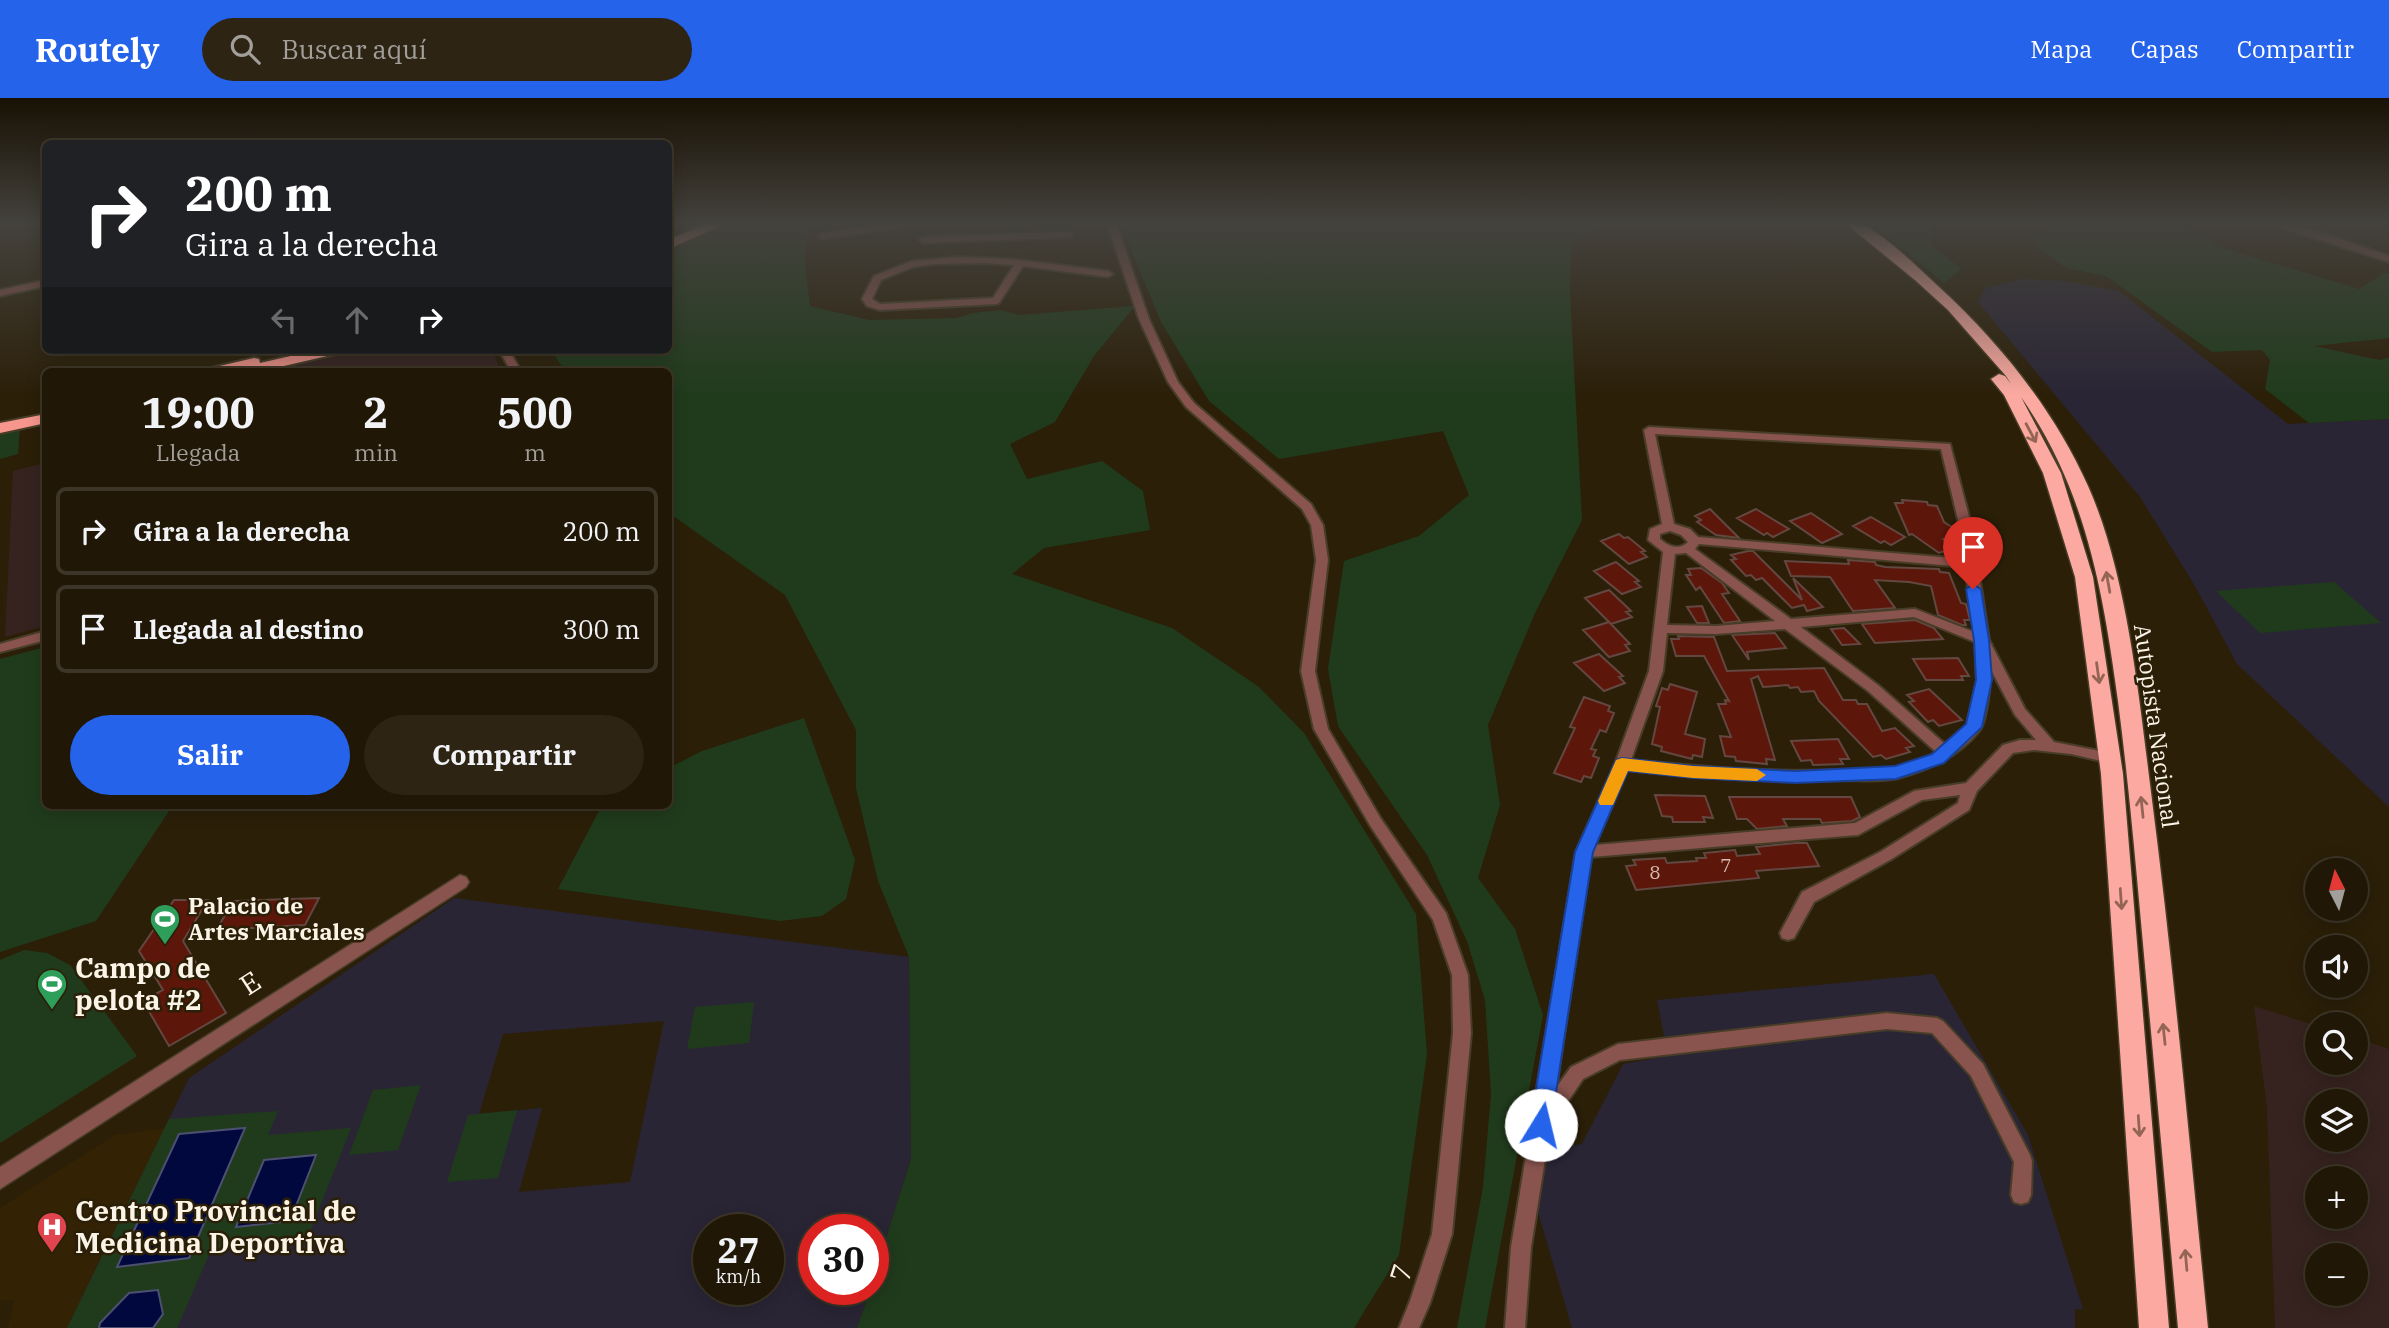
<!DOCTYPE html>
<html lang="es">
<meta charset="utf-8">
<style>
:root{--surface:#201706;--page:#2d2414;--text:#f1f3f6;--muted:#a29f9b;--line:#3d3628;--accent:#2563eb}
body{margin:0;font-family:"IBM Plex Serif",serif;background:var(--page);color:var(--text);height:100vh;display:flex;flex-direction:column;font-size:26px;white-space:nowrap}
*{box-sizing:border-box;margin:0}
p{font-size:23px;color:var(--muted)}
.icon{flex:none;width:38px;height:38px;fill:none;stroke:currentColor;stroke-width:2;stroke-linecap:round;stroke-linejoin:round}
.map{position:relative;flex:1;overflow:hidden}
.panel{position:absolute;left:42px;top:270px;width:630px;height:441px;display:flex;flex-direction:column;background:var(--surface);border-radius:10px;box-shadow:0 4px 18px #0003,0 0 0 2px var(--line)}
.panel>*{flex:none}
.hud{position:absolute;left:42px;top:42px;width:630px;height:214px;border-radius:10px;box-shadow:0 4px 18px #0003,0 0 0 2px var(--line);background:#202124;color:#fff;overflow:hidden}
.needle{width:46px;rotate:354deg}
.fabs{position:absolute;left:2305px;top:760px;display:grid;gap:14px}
.fabs a{display:grid;place-items:center;width:63px;height:63px;border-radius:50%;background:var(--surface);box-shadow:0 4px 18px #0003,0 0 0 2px var(--line);font-size:35px}
.speed{position:absolute;left:693px;top:1116px;display:flex;gap:14px;font-size:35px;font-weight:700;text-align:center}
.speed>*{display:grid;place-content:center;width:91px;height:91px;border-radius:50%;background:var(--surface);box-shadow:0 4px 18px #0003,0 0 0 2px var(--line);line-height:1}
.speed small{font-size:18px;font-weight:400}
.speed .limit{border:10px solid #d22;background:#fff;color:#111}
.pin{position:absolute;display:grid;place-items:center;width:60px;height:60px;color:#fff;margin:-72px -30px;border-radius:50% 50% 50% 0;rotate:-45deg;box-shadow:0 0 7px #0007}
.pin .icon{rotate:45deg}
.me{position:absolute;width:77px;margin:-38px;rotate:9deg;stroke-linejoin:round;filter:drop-shadow(0 0 5px #0008)}
.turn{display:flex;align-items:center;gap:24px;height:147px;padding:0 28px;font-size:32px}
.turn .icon{width:91px;height:91px;stroke-width:2.5}
.turn b{display:block;font-size:49px;line-height:60px}
.lanes{display:flex;align-items:center;height:66px;padding:0 28px;background:#0003;justify-content:center;gap:35px;direction:ltr}
.lanes .off{opacity:.35}
.eta{display:flex;justify-content:space-evenly;align-items:center;height:119px;text-align:center}
.eta b{font-size:42px;font-weight:800;line-height:49px}
.action{display:flex;gap:14px;margin-top:auto;padding:14px 28px}
.action a{flex:1;height:80px;border-radius:42px;background:var(--accent);color:#fff;font-size:28px;font-weight:800;line-height:80px;text-align:center}
.action a+a{background:var(--page);color:var(--text)}
ul{padding:0;list-style:none}
li{display:flex;align-items:center;gap:21px;height:88px;margin:0 14px 10px;padding:0 14px;border:4px solid var(--line);border-radius:10px}
li div{flex:1}
li b{display:block;font-size:26px}
li em{font-style:normal}
header{display:flex;align-items:center;gap:42px;box-sizing:border-box;height:98px;padding:0 35px;background:var(--accent);color:#fff}
header strong{font-size:33px}
nav{display:flex;gap:38px;margin-inline-start:auto;font-size:24px}
.search{width:490px;height:63px;background:var(--page);display:flex;align-items:center;gap:18px;box-sizing:border-box;padding:0 24px;border-radius:38px;color:var(--muted);font-size:26px}
.map>svg:first-child{display:block}
</style>
<header>
<strong>Routely</strong>
<div class="search"><svg class="icon" aria-label="search" viewBox="0 0 24 24"><circle cx="10" cy="10" r="6"/><path d="M15 15l6 6"/></svg>Buscar aquí</div>
<nav><a>Mapa</a><a>Capas</a><a>Compartir</a></nav>
</header>
<div class="map">
<svg width="2389" height="1230" viewBox="0 0 2389 1230">
<rect width="100%" height="100%" fill="#2b1f08"/>
<path fill="#332304" d="M165 1030 67 1230H8L14 1202H0V1110L115 1037Z"/>
<path fill="#36231f" fill-rule="evenodd" d="M350 252H492L501 273H262Z
M45 365V528L5 539 13 373Z
M2254 908 2317 928V964H2356V940L2389 951V1230H2275L2267 1010ZM2317 1003H2356V1041H2317ZM2317 1080H2356V1118H2317ZM2317 1157H2356V1195H2317Z"/>
<path fill="#2a2535" fill-rule="evenodd" d="M2023 181 2065 183 2119 193 2288 326 2389 321V709L2237 566 2195 488 2140 399 1978 204 1985 190Z
M454 800 909 859 911 1061 873 1181V1132H814V1192H870L857 1230H67L189 980ZM664 923 630 1084 519 1094 542 1010 479 1016 503 936ZM709 1132H768V1192H709Z
M1934 876 2028 1037 2083 1211H2075V1230H1572L1535 1104 1549 1051 1582 1046 1623 966 1668 958 1657 902Z"/>
<path fill="#203b1c" d="M736 125H810L804 158 810 208 869 222 956 220 973 215 1001 212 1019 217 1135 208 1094 258 1055 324 1010 346 1027 381 1102 363 1143 393 1150 432 1044 450 1012 476 1172 530 1259 589 1304 635 1416 816 1427 956 1399 1157 1354 1230H857L870 1192H873V1181L911 1061 909 859 878 783 856 690V632L785 497 669 415 668 273H565L551 252H668L669 153Z
M1120 125H1610L1571 146 1570 195 1582 422 1535 515 1488 627 1500 707 1478 780 1515 831 1543 917 1485 1230H1457L1483 1089 1491 996 1485 902 1467 843 1427 757 1338 628 1328 571 1344 463 1419 438 1469 397 1443 333 1279 361 1209 303 1161 224Z
M1871 125H1932L1931 147 1961 171 1944 185Z
M2047 125H2173L2226 151 2359 191 2384 175H2389V240L2314 248 2380 262 2389 259V321L2309 325 2265 291 2270 262 2262 252 2212 254 2106 178 2066 170 2032 144 2050 132Z
M20 329 18 356 0 361V334Z
M2334 484 2381 525 2260 535 2216 493Z
M45 549 46 707H173L96 823 0 854V561Z
M804 620 855 762 846 801 822 818 780 823 558 791 602 707H668L669 670 702 653Z
M24 852 47 855 70 867 137 958 0 1045V862Z
M754 904 749 945 687 951 695 909Z
M421 987 398 1052 349 1057 373 992Z
M517 1012 498 1080 447 1084 468 1017Z
M278 1013 268 1037 351 1030 306 1144 211 1152 177 1230H67L169 1021Z"/>
<path fill="#00083e" stroke="#4c4f70" stroke-width="2" d="M245 1030 189 1160 117 1169 179 1036Z
M316 1057 290 1123 236 1129 264 1062Z
M158 1192 163 1216 153 1230H99L100 1225 129 1195Z"/>
<path fill="#5d170a" stroke="#634741" stroke-width="2" d="M1902 402 1927 404 1928 407 1937 408 1944 424 1958 433 1943 441 1955 449 1939 455 1912 436 1909 437 1895 405H1903Z
M1710 411 1739 440 1716 437 1697 424 1701 422 1695 418Z
M1756 411 1789 431 1773 439 1767 435 1764 437 1737 420Z
M1811 415 1842 436 1822 445 1790 423Z
M1871 419 1905 439 1891 447 1884 443 1881 445 1853 428Z
M1619 436 1624 440 1628 439 1645 453 1641 454 1647 459 1629 466 1601 443Z
M1748 453H1753L1802 502 1793 480 1823 509 1807 513 1804 507 1792 510 1762 480 1756 482 1751 477 1746 478 1731 462 1736 461 1731 457Z
M1848 462 1875 464 1876 467 1885 469 1939 471 1940 474 1949 475 1961 505 1966 506 1970 522H1964L1966 527H1962L1938 517 1931 488 1909 484 1875 482 1895 510 1853 513 1830 479 1791 478 1785 463 1849 466Z
M1616 464 1639 483 1635 484 1641 489 1622 496 1594 473Z
M1701 470 1722 485 1729 495 1722 496 1740 523 1724 525 1700 489 1696 492 1686 477H1691L1688 471Z
M1609 492 1631 513 1626 514 1632 519 1611 526 1585 500Z
M1702 508 1709 525H1697L1687 509Z
M1915 522 1934 530 1943 541 1875 545 1862 526Z
M1609 524 1630 546 1625 547 1630 553 1609 559 1583 532Z
M1844 530 1860 546 1842 547 1831 531Z
M1775 535 1786 550 1747 554 1749 562 1732 537Z
M1678 538 1714 539 1727 573 1824 570 1843 602H1856L1858 606H1867L1882 633 1895 630 1914 648 1906 650 1910 654 1886 661 1881 657 1873 659 1819 603 1814 593 1801 594 1798 589 1790 590 1788 587 1763 589 1758 578 1751 581 1775 662 1766 661 1767 666 1736 663 1735 659 1725 658 1720 638 1731 639 1718 606H1726L1725 602 1729 603 1704 558H1676L1671 541H1679Z
M1599 556 1623 578 1619 579 1625 585 1604 593 1574 565Z
M1958 560 1969 578H1961L1963 582H1926L1913 561Z
M1670 586 1697 594 1685 636 1705 641 1702 659 1693 657 1692 661 1661 653 1662 649 1652 646 1660 609 1656 608 1662 590 1668 592Z
M1929 591 1962 622 1939 628 1933 622 1928 624 1909 604 1914 603 1907 597Z
M1584 599 1610 608 1608 613 1614 615 1606 634 1600 632 1591 651 1596 652 1593 658 1599 660 1591 680 1584 678 1581 684 1554 675 1575 630 1570 629Z
M1838 641 1849 661H1840L1843 666 1813 667 1811 662 1801 663 1791 643Z
M1655 697 1705 698 1713 720 1703 719 1705 724H1673L1672 719 1662 718Z
M1729 699H1851L1860 719 1852 723 1822 725 1820 721H1783L1787 728 1757 731 1747 721H1737Z
M1796 745H1807L1819 768 1756 773 1759 780 1636 792 1626 768 1636 767 1633 762 1665 760 1667 765 1697 763 1696 760H1706L1704 755 1735 752 1737 758 1760 756 1756 749Z
M319 800 305 827 216 832 234 803Z
M174 802H208L183 843 226 915 169 948 143 903 163 892 139 853Z"/>
<g fill="none" stroke-linecap="round" stroke-linejoin="round">
<g stroke="#483d27" stroke-width="4">
<path id="minor" d="M900 125H928L822 141 818 138 822 135Z
M1107 125H1116L1149 221 1178 284 1194 305 1311 406 1323 427 1328 462 1315 573 1328 631 1381 721 1446 815 1468 877 1471 935 1452 1136 1430 1205 1419 1230H1399L1410 1203 1432 1136 1453 935 1452 877 1433 822 1371 729 1314 631 1301 573 1316 462 1311 427 1302 411 1186 309 1168 284 1139 221Z
M2266 125C2302 125 2355 146 2389 158V164Z
M1069 134 1072 135V139L923 145 919 142 923 139Z
M958 159 1010 161 1108 173 1113 176 1108 179 1023 168 999 205 996 206 880 212 867 208 862 201 874 178 912 163ZM984 165 1014 167 993 200 880 206 872 201 881 182 913 169 934 166Z
M46 182V188L0 198V192Z
M499 252H509L521 273H511Z
M1649 329 1950 346 1972 430 1989 542 2025 611 2054 644 2110 655 2115 656 2117 660 2115 664 2110 665 2071 656 2034 652 2013 655 1977 693 1969 712 1890 762 1814 804 1794 840 1788 842 1782 840 1780 835 1802 794 1880 754 1958 705 1960 697 1922 702 1858 737 1591 759 1556 990 1571 969 1618 946 1887 915 1937 920 1943 923 1983 966 2030 1057 2032 1063 2031 1097 2028 1104 2021 1106 2014 1104 2011 1097 2014 1064 1971 978 1932 935 1887 931 1620 962 1583 981 1550 1030 1531 1149 1525 1230H1505L1511 1149 1576 754 1615 666 1649 573 1663 454 1648 442 1650 431 1662 426 1644 332ZM1655 336 1941 351 1960 430 1964 461 1698 439 1690 431 1674 426ZM1670 433 1681 437 1688 444C1679 453 1668 448 1660 441V436ZM1699 446 1965 469 1974 534 1915 511 1791 521 1695 451ZM1686 455 1775 523 1716 528 1667 527 1675 456ZM1914 519 1975 544 1977 582 1967 627 1945 646 1878 587 1801 529ZM1785 531 1868 593 1936 654C1910 673 1873 671 1842 672 1771 675 1701 669 1631 662L1663 573 1667 535 1716 536ZM1990 570 2015 617 2036 642H2020L2003 647 1966 685 1914 693 1855 725 1595 747 1627 672C1700 680 1772 685 1845 682 1862 682 1882 684 1898 680 1928 672 1960 657 1979 633 1987 623 1991 583 1990 570Z
M46 533V542L0 554V546Z"/>
</g>
<g stroke="#483d27" stroke-width="3">
<path id="tertiary" d="M460 777 466 779 469 784 466 789 0 1091V1069Z"/>
</g>
<g stroke="#483d27" stroke-width="4">
<path id="trunk" d="M709 125H727L668 151V142Z
M317 252H342L340 255 262 273H209L211 270 254 260 259 261 260 265Z
M46 316V325L0 335V325Z"/>
</g>
<g stroke="#483d27" stroke-width="3">
<path id="motorway" d="M1845 125C1851 125 1857 125 1863 127 1890 141 1916 168 1939 189 2000 245 2054 312 2088 388 2127 475 2139 600 2151 694 2174 872 2190 1051 2208 1230H2178C2166 1098 2154 966 2142 835 2135 757 2128 680 2118 603 2103 493 2086 392 2021 299L2061 375 2093 479 2123 676 2169 1230H2139L2101 676 2075 479 2043 375 2004 297 1991 281 1999 276 2005 278 2011 286 2006 278 1948 212 1915 182Z"/>
</g>
<use href="#minor" fill="#89534e" fill-rule="evenodd"/>
<use href="#tertiary" fill="#89534e" fill-rule="evenodd"/>
<use href="#trunk" fill="#f7968d" fill-rule="evenodd"/>
<use href="#motorway" fill="#fcaaa1" fill-rule="evenodd"/>
</g>
<defs><path id="oneway-shaft" d="M-6 0H5M1.5-3L5.5 0L1.5 3" fill="none" stroke-width="1.6" stroke-linecap="round" stroke-linejoin="round" transform="scale(1.75)"/></defs>
<g stroke="#946454">
<use href="#oneway-shaft" transform="translate(2031 335) rotate(62)"/>
<use href="#oneway-shaft" transform="translate(2108 484) rotate(-100)"/>
<use href="#oneway-shaft" transform="translate(2098 575) rotate(82)"/>
<use href="#oneway-shaft" transform="translate(2142 709) rotate(-96)"/>
<use href="#oneway-shaft" transform="translate(2121 801) rotate(86)"/>
<use href="#oneway-shaft" transform="translate(2164 936) rotate(-96)"/>
<use href="#oneway-shaft" transform="translate(2139 1028) rotate(86)"/>
<use href="#oneway-shaft" transform="translate(2186 1162) rotate(-95)"/>
</g>
<linearGradient id="sky" x2="0" y2="1"><stop stop-color="#181104"/><stop offset="0.42" stop-color="#44423d"/><stop offset="1" stop-color="#44423d" stop-opacity="0"/></linearGradient>
<rect width="2389" height="298" fill="url(#sky)"/>
<path fill="#2563eb" stroke="#184099" stroke-width="2" d="M1973 486 1981 491 1989 542 1992 582 1982 629 1944 665 1896 681 1796 685 1693 680 1628 673 1593 754 1551 1027 1548 1033 1541 1036 1533 1033 1530 1027 1575 754 1616 662 1622 660 1693 668 1796 673 1895 668 1932 656 1966 626 1976 582 1974 542 1966 491Z"/>
<path fill="#f59e0b" d="M1622 660 1693 668 1757 671 1766 677 1757 683 1693 680 1628 673 1613 707H1600L1598 703 1616 662Z"/>
<defs>
<g id="stadium-pin" transform="scale(1.575)"><path d="M0 17L-7.5 6A9.5 9.5 0 1 1 7.5 6Z" fill="#2e9e5b" stroke="#2b1f08"/><path d="M0-5a6.5 5 0 1 0 0 10a6.5 5 0 1 0 0-10ZM-3.5-1.8h7v3.6h-7Z" fill="#fff"/></g>
<g id="hospital-pin" transform="scale(1.575)"><path d="M0 17L-7.5 6A9.5 9.5 0 1 1 7.5 6Z" fill="#e0444e" stroke="#2b1f08"/><path d="M-5-5h3v3.5h4V-5h3V5h-3V1.5h-4V5h-3Z" fill="#fff"/></g>
</defs>
<g fill-rule="evenodd">
<use href="#stadium-pin" x="165" y="821"/>
<use href="#stadium-pin" x="52" y="886"/>
<use href="#hospital-pin" x="52" y="1129"/>
</g>
<g text-anchor="middle" stroke-width="5" stroke-linejoin="round" paint-order="stroke">
<g font-size="19" fill="#d4bdaf">
<text x="1726" y="774">7</text>
<text x="1655" y="781">8</text>
</g>
<g font-size="23" fill="#fcf4e6" stroke="#2b1f08">
<text transform="translate(2156 628) rotate(82)" y="8">Autopista Nacional</text>
</g>
<g font-size="23" font-weight="bold" fill="#fcf4e6" stroke="#2b1f08" text-anchor="start">
<text x="188" y="816">Palacio de<tspan x="188" dy="26">Artes Marciales</tspan></text>
</g>
<g font-size="28" font-weight="bold" fill="#fcf4e6" stroke="#2b1f08" text-anchor="start">
<text x="75" y="880">Campo de<tspan x="75" dy="32">pelota #2</tspan></text>
<text x="75" y="1123">Centro Provincial de<tspan x="75" dy="32">Medicina Deportiva</tspan></text>
</g>
<g font-size="28" fill="#fcf4e6" stroke="#2b1f08">
<text transform="translate(250 885) rotate(-33)" y="10">E</text>
<text transform="translate(1401 1175) rotate(-72)" y="10">7</text>
</g>
</g>
</svg>
<div class="fabs">
<a><svg class="needle" viewBox="-14 -14 28 28"><path d="M0-13l5 13h-10z" fill="#e53935"/><path d="M0 13l5-13h-10z" fill="#a29f9b"/></svg></a>
<a><svg class="icon" aria-label="sound" viewBox="0 0 24 24"><path d="M4 9h4l5-4v14l-5-4H4zM17 9q2 3 0 6"/></svg></a>
<a><svg class="icon" aria-label="search" viewBox="0 0 24 24"><circle cx="10" cy="10" r="6"/><path d="M15 15l6 6"/></svg></a>
<a><svg class="icon" aria-label="layers" viewBox="0 0 24 24"><path d="M12 4l9 5-9 5-9-5zM3 14l9 5 9-5"/></svg></a>
<a>+</a>
<a>−</a>
</div>
<div class="speed"><div>27<small>km/h</small></div><div class="limit">30</div></div>
<div class="pin" style="left:1973px;top:491px;background:#d93025"><svg class="icon" aria-label="arrive" viewBox="0 0 24 24"><path d="M6 21V4h12l-3 4 3 4H6"/></svg></div>
<svg class="me" style="left:1541px;top:1027px" viewBox="-20 -20 40 40"><circle r="19" fill="#fff"/><path d="M0-13L10 11 0 6-10 11z" fill="#2563eb"/></svg>
<div class="hud">
<div class="turn"><svg class="icon" aria-label="right" viewBox="0 0 24 24"><path d="M7 20v-9h11M14 6l5 5-5 5"/></svg><div><b>200 m</b>Gira a la derecha</div></div>
<div class="lanes"><svg class="icon off" aria-label="left" viewBox="0 0 24 24"><path d="M17 20v-9H6M10 6l-5 5 5 5"/></svg><svg class="icon off" aria-label="ahead" viewBox="0 0 24 24"><path d="M12 20V5M6 11l6-6 6 6"/></svg><svg class="icon" aria-label="right" viewBox="0 0 24 24"><path d="M7 20v-9h11M14 6l5 5-5 5"/></svg></div>
</div>
<section class="panel">
<div class="eta">
<div><b>19:00</b><p>Llegada</p></div>
<div><b>2</b><p>min</p></div>
<div><b>500</b><p>m</p></div>
</div>
<ul>
<li><svg class="icon" aria-label="right" viewBox="0 0 24 24"><path d="M7 20v-9h11M14 6l5 5-5 5"/></svg><div><b>Gira a la derecha</b></div><em>200 m</em></li>
<li><svg class="icon" aria-label="arrive" viewBox="0 0 24 24"><path d="M6 21V4h12l-3 4 3 4H6"/></svg><div><b>Llegada al destino</b></div><em>300 m</em></li>
</ul>
<div class="action"><a>Salir</a><a>Compartir</a></div>
</section>
</div>
